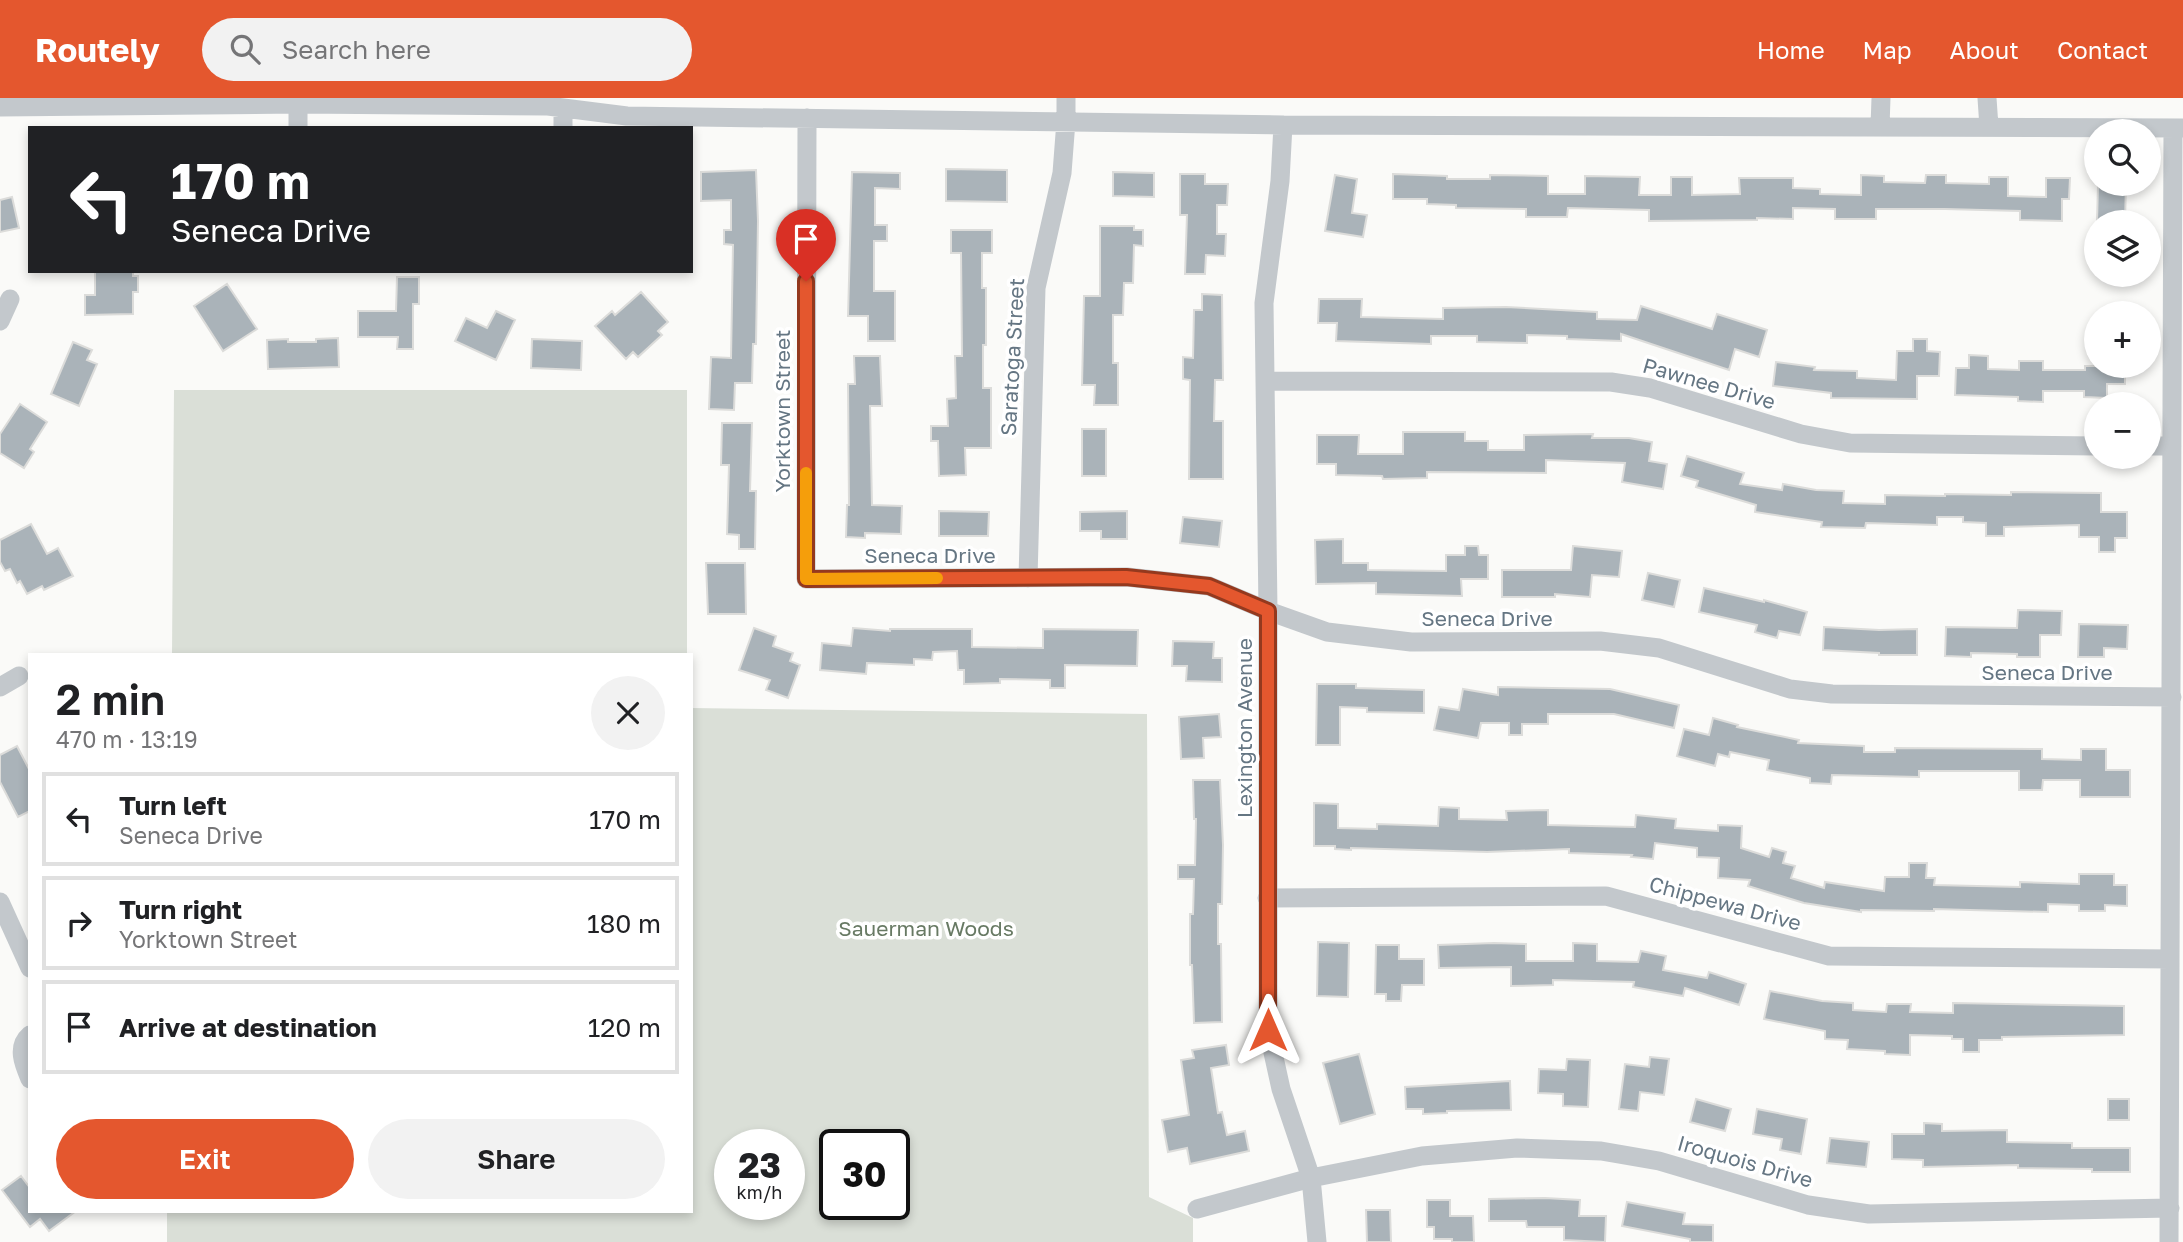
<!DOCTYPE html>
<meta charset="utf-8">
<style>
:root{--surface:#fff;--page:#f2f2f2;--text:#202124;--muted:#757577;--line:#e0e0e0;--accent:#e4572e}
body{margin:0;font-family:"Golos Text",sans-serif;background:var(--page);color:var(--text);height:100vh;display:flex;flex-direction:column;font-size:26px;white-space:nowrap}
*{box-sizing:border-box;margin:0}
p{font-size:23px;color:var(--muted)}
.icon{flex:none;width:38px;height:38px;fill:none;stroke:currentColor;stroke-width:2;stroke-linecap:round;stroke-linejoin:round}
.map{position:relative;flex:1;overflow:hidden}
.sheet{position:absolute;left:28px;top:555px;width:665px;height:560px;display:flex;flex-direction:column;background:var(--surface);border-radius:0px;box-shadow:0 4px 10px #0003}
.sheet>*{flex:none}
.hud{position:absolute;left:28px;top:28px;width:665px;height:147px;border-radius:0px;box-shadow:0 4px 10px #0003;background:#202124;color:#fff;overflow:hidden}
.controls{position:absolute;left:2084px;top:21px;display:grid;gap:14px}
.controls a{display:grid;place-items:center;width:77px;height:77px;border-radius:50%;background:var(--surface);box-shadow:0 4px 10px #0003;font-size:35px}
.speed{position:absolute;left:714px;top:1031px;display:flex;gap:14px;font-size:35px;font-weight:700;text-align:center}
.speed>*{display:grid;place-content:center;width:91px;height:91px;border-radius:50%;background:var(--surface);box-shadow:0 4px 10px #0003;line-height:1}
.speed small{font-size:18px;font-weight:400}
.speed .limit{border:4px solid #111;border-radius:10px;background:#fff;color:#111}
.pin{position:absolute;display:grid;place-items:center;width:60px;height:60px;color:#fff;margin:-72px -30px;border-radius:50% 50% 50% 0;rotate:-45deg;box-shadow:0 0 7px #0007}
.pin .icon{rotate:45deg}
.me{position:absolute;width:77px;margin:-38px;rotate:0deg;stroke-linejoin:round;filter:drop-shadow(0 0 5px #0008)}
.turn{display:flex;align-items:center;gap:24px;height:147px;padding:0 28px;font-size:32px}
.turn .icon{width:91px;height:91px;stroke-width:2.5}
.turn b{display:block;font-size:49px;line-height:60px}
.round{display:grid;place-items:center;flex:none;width:74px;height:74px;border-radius:37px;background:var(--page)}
.headline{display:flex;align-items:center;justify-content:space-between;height:119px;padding:0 28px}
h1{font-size:42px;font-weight:600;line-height:52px}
.button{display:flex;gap:14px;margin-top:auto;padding:14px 28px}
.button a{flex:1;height:80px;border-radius:42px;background:var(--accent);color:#fff;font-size:28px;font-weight:600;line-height:80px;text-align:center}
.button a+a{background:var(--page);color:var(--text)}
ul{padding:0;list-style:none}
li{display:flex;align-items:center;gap:21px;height:94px;margin:0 14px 10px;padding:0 14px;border:4px solid var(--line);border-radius:0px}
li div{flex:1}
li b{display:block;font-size:26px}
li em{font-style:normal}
header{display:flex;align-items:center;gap:42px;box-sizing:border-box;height:98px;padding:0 35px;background:var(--accent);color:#fff}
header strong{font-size:33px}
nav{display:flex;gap:38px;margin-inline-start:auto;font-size:24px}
.search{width:490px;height:63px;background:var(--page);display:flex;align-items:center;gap:18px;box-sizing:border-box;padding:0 24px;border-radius:38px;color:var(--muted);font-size:26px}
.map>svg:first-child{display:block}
</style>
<header>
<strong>Routely</strong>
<div class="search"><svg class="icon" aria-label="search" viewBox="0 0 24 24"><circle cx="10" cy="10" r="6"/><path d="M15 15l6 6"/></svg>Search here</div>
<nav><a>Home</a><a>Map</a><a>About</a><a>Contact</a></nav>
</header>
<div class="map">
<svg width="2183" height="1144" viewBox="0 0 2183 1144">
<rect width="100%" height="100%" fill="#fafaf8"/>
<path fill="#dadfd7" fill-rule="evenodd" d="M174 292H687V556H172Z
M691 610 1147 616 1149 1099 1193 1120V1144H167V1113H691ZM730 1046H789V1106H730ZM835 1046H894V1106H835Z"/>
<path fill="#aab3b9" stroke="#dcdcda" stroke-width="2" d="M946 71 1007 72V104L946 103Z
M756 72 758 123 756 246H753L752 285H735L734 312 709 311 711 259 731 260 733 147 724 146V132H731V102L701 103V74Z
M852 74 900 75V91L875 90V127H887V143H874V193H895V243H868V218H848Z
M1113 74 1154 75V99L1113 98Z
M1180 76H1205V86H1228L1227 107H1217V136H1226L1225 158 1206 157 1205 176H1185L1187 117H1180Z
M1393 76 1447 78V81H1490V77L1548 78V96H1585V78L1640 79 1639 97H1671V79H1692V97L1740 96 1739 80H1793V90L1820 91V96L1861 97V77L1884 78V84L1925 85 1926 77H1946V85L1989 86V79H2008V98L2046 99V80H2070L2069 101H2062V123L2020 122V113L1945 111H1876V121H1835V111L1793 110V121L1757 120V122L1649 123V112L1568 110 1567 119H1526V111L1456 110V107L1427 106V101H1393Z
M1335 77 1357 81 1352 115 1367 117 1363 139 1325 133Z
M2098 86H2126L2125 124H2097Z
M12 99 19 130 0 134V102Z
M1100 128H1134V132H1143V148L1134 147 1133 185H1124L1123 217H1113V265H1118V307H1094L1095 287H1082L1084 198H1100Z
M951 132H992V155H982V190H986V247H983V290H991V350H965L966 377 939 378 938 343H931V328H948L947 301 956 300 955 258H962L961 155H951Z
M95 173H133V178H138V194H133V216L85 217V197H95Z
M397 179H419V206H413V251H397L398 239H358V213H396Z
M227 186 257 231 223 253 194 208Z
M641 194 668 224 658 233 662 237 638 259 633 254 626 261 595 228 612 213 615 217Z
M1202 196 1222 197 1223 282H1215L1214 323H1223V381H1189L1190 282 1183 281V259L1193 260 1194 212H1202Z
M1319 201H1362L1361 219 1443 221V210L1506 209 1597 214V221L1637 222 1641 208 1712 231 1717 216 1767 232 1759 259 1735 251 1729 272 1621 236V243L1567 241V238L1527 237V245L1477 244V238H1431V246L1336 243 1337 225H1318Z
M496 213 515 222 496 262 455 243 466 220 487 230Z
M338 240 339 269 268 271 267 242 288 241V244H316V241Z
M532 241 582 243 581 272 531 270Z
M1913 241H1927V253L1940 254 1939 278H1917V301L1831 300V295L1773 288 1776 264 1815 269 1814 272 1857 273V280L1896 282 1897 253H1913Z
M73 244 92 252 87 262 97 266 79 308 51 296Z
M1969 257 1988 258V271L2019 272V263H2043V272H2085V268H2125V286H2107V300L2084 299V293H2043V304L2018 303V299L1955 297 1956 270H1969Z
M854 258H880L882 308H870L872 407 902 408 901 436 865 435V440L846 439 847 407H849L848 286H855Z
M20 306 47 324 30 351 34 354 24 370 0 355V336Z
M722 325H752L750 393H756L755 451H739V437L727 436 729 367H721Z
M1082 331H1106V378H1082Z
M1403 334H1465V343H1488V352H1524V337L1593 336 1592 340H1629L1652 344 1649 363 1667 366 1663 391 1622 384 1625 365 1546 362V375L1427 374V380L1383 381 1382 378 1336 377V366H1317V337H1359L1358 356H1403Z
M1687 358 1744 375 1740 386 1782 392 1783 386 1816 392 1844 393 1843 405 1885 406V397L1945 398V396L2011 397V394L2101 395V414H2127V440H2115V454H2099V439H2079V427L2004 429V438H1986V425L1963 424V419H1937V427L1866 425 1865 430 1821 429 1822 424 1755 414 1756 407 1696 389 1698 383 1681 378Z
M939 413 989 414 988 438H939Z
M1127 413V441H1101V433H1080V414Z
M1183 419 1222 423 1219 449 1180 445Z
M31 426 47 456 58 450 73 478 44 492 42 488 27 496 20 483 17 485 10 471 5 473 0 464V442Z
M1343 441V465H1368V472L1446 473V457H1465V448H1478L1479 457H1488V481H1461L1462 498 1376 496V485L1316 486 1315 442Z
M1573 448 1622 453 1619 479 1592 477 1590 499 1555 496V499H1502V472H1571Z
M706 465H745L746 516H708Z
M1648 475 1680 482 1674 509 1642 502Z
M1704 490 1764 504V502L1807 514 1800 537 1779 533 1777 540 1755 534 1757 527 1699 514Z
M2018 512 2062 513 2061 537H2040V559H2017V556L1971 555V559L1945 558 1946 529 2017 530Z
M2079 526 2128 527 2127 551 2104 550V559H2078Z
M1824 529 1879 532 1917 531V557H1879V555L1823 552Z
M754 530 776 538 773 548 793 555 790 563 800 567 788 600 766 592 770 582 739 572Z
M853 530 890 533V531H972V549L1043 550V531L1138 532 1137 568 1065 567V590H1050V582L1000 581V585L964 586V572H958L957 553 933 554 932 562 914 561V567L867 565 866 576 820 572 822 545 851 548Z
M1173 543 1214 544 1213 560H1222V584L1186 583 1187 568H1172Z
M1317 586H1356V590L1424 592V615L1367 614V610L1340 609V647H1316Z
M1498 589 1610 591 1679 607 1674 630 1614 616H1548V626H1522V637H1509V625H1481L1478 640 1434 632 1439 609 1459 612 1463 591 1498 597Z
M1219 616 1221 639 1203 640 1204 660 1181 661 1179 619Z
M1713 620 1738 627 1737 629 1799 642 1798 645 1864 648V654H1895V650L2042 651V661L2081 662V651H2106V672H2130V699H2080V682H2043L2042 692H2019V673H1919V679L1832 677 1831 686 1810 685V680L1767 672 1769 662 1730 654 1729 659 1718 656 1715 668 1677 658 1684 631 1709 637Z
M17 648 30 673V713L18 719 0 684V657Z
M1193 682H1220L1223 747 1222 806H1218V846H1221L1222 924 1194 925 1192 867H1190V816H1193L1194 781H1178V767H1195L1196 721H1194Z
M1314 705 1338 706V730L1377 731V726L1438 728 1439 709 1459 710V721L1507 722 1506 713 1548 712V727L1635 729 1636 717 1676 721 1675 730 1718 733V727L1742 728 1741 750 1769 759 1772 750 1786 754 1783 765 1795 768 1791 780 1824 790 1825 784 1884 793 1885 779H1909V765H1927L1926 780H1935L1934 787 2020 789V784L2079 786V776H2114V787H2127V808L2105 807V813H2079V807L2048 806V814L1934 811V813L1861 812V814L1804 805 1748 788 1750 782 1718 780 1719 760 1697 759V750L1655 745 1653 761 1631 759 1632 757 1569 755V751L1487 754 1351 750V752L1335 751V748H1314Z
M1318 844 1349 845 1348 899 1317 898Z
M1494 845 1526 846V863H1573V845L1597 846V863L1638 864 1641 853 1666 858 1663 872 1707 880 1709 874 1746 886 1739 907 1685 890 1683 898 1633 889 1634 884 1553 882V887L1511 888V869L1439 870 1438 847Z
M1376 847H1399V861H1424V887H1402L1401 903H1386V896H1375Z
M1770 893 1822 903 1853 905V912L1886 914 1887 906H1911L1910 914 1953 915V905L2124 908V937L2002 939V942H1979V954H1963V941H1952V938L1910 937V957L1885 956V953L1847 951 1848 942 1825 941V933L1764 921Z
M1226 947 1229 967 1211 970 1218 1015 1222 1014 1227 1037 1245 1033 1249 1053 1190 1066 1187 1050 1168 1054 1162 1022 1189 1017 1181 962 1194 960 1192 952Z
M1359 956 1375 1016 1340 1026 1323 965Z
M1650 959 1669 961 1664 997 1640 994 1638 1013 1619 1011 1625 966 1649 969Z
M1567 961 1590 962 1588 1009 1563 1008V996L1538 995 1539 971 1566 972Z
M1510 983 1511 1012 1447 1013V1015L1423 1016V1011H1406L1405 989Z
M1696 1001 1731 1011 1725 1033 1690 1024Z
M2108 1001H2129V1022H2108Z
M1757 1011 1807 1021 1801 1056 1780 1052 1782 1041 1753 1036Z
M1924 1025 1942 1026V1033L2007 1032V1044L2072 1045V1050H2130V1074H2092V1071L2018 1070V1067L1923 1069V1062L1892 1061V1036H1924Z
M1830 1040 1869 1044 1866 1069 1827 1065Z
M21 1078 30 1090V1113H76L49 1133 40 1121 30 1129 2 1092Z
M1545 1100 1580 1102 1579 1118H1606L1605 1144 1564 1142V1129H1527L1526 1123H1489V1101Z
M1427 1102H1450V1118H1473L1474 1144H1452V1141H1434V1129H1427Z
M1627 1104 1685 1115 1683 1126 1713 1127V1144H1690V1141L1622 1128Z
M1366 1112H1390L1391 1144H1367Z"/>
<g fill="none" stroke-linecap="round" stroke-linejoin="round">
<path stroke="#c3c8cc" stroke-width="19" d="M1987 0 1989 29
M0 9 298 6 548 8 627 18 1283 27 2183 30
M563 10V30
M807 20 806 481 1127 479 1209 488 1268 513 1327 534 1411 544 1600 543 1659 550 1790 591 1832 596 2172 599
M1283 27 1280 83 1264 205 1268 513V932L1281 991 1311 1080 1317 1144
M1880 29 1881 0
M298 30V6
M0 223 10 201
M1266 283 1611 284 1650 290 1801 336 1850 345 2096 348
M2149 348H2172
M1028 480 1036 190 1062 75 1066 23V0
M0 589 19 578
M1267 800 1606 798 1829 858 2170 861
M0 804 30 870
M30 937C16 949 24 967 30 981
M1197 1111 1311 1080 1422 1058 1517 1050 1601 1053 1659 1063 1808 1107 1869 1116 2170 1110
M2169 1144 2173 30"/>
</g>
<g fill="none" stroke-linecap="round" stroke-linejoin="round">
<g stroke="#94391e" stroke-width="18">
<path id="route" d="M806 183V481L1126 479 1209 488 1268 513V932"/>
</g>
<use href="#route" stroke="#e4572e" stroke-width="12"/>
<path stroke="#f59e0b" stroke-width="12" d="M806 375V481L937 480"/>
</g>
<g text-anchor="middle" stroke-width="7" stroke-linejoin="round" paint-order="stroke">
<g font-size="21" fill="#657683" stroke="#fff">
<text transform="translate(1013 259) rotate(-87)" y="7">Saratoga Street</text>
<text transform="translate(1709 286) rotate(16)" y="7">Pawnee Drive</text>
<text transform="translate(783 313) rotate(-90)" y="7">Yorktown Street</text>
<text x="930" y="465">Seneca Drive</text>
<text x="1487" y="528">Seneca Drive</text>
<text x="2047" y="582">Seneca Drive</text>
<text transform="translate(1245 630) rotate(-90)" y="7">Lexington Avenue</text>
<text transform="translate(1725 806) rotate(15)" y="7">Chippewa Drive</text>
<text transform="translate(1745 1064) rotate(16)" y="7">Iroquois Drive</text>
</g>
<g font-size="21" fill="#687a64" stroke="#fff">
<text x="926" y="838">Sauerman Woods</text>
</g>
</g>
</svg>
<div class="controls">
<a><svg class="icon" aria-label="search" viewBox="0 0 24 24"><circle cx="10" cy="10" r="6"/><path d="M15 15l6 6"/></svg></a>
<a><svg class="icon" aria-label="layers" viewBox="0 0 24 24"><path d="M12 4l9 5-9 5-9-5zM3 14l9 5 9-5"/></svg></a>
<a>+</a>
<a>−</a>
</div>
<div class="speed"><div>23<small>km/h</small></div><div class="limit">30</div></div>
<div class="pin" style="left:806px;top:183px;background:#d93025"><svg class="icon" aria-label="arrive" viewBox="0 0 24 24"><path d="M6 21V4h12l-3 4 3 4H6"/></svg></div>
<svg class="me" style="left:1268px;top:932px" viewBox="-20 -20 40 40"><path d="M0-17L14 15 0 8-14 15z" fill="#e4572e" stroke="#fff" stroke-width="4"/></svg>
<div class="hud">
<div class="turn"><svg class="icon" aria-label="left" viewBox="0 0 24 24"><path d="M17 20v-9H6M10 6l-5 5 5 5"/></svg><div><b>170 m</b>Seneca Drive</div></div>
</div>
<section class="sheet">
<div class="headline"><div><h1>2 min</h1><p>470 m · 13:19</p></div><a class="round"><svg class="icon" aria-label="close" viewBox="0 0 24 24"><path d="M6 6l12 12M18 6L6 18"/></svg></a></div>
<ul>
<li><svg class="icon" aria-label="left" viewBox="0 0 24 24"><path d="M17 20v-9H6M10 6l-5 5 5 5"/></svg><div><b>Turn left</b><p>Seneca Drive</p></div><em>170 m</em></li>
<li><svg class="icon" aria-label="right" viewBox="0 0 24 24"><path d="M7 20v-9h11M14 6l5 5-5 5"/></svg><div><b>Turn right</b><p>Yorktown Street</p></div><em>180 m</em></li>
<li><svg class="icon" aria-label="arrive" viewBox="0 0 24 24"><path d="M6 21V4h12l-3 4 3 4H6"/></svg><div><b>Arrive at destination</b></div><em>120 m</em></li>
</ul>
<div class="button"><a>Exit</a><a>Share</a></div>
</section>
</div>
